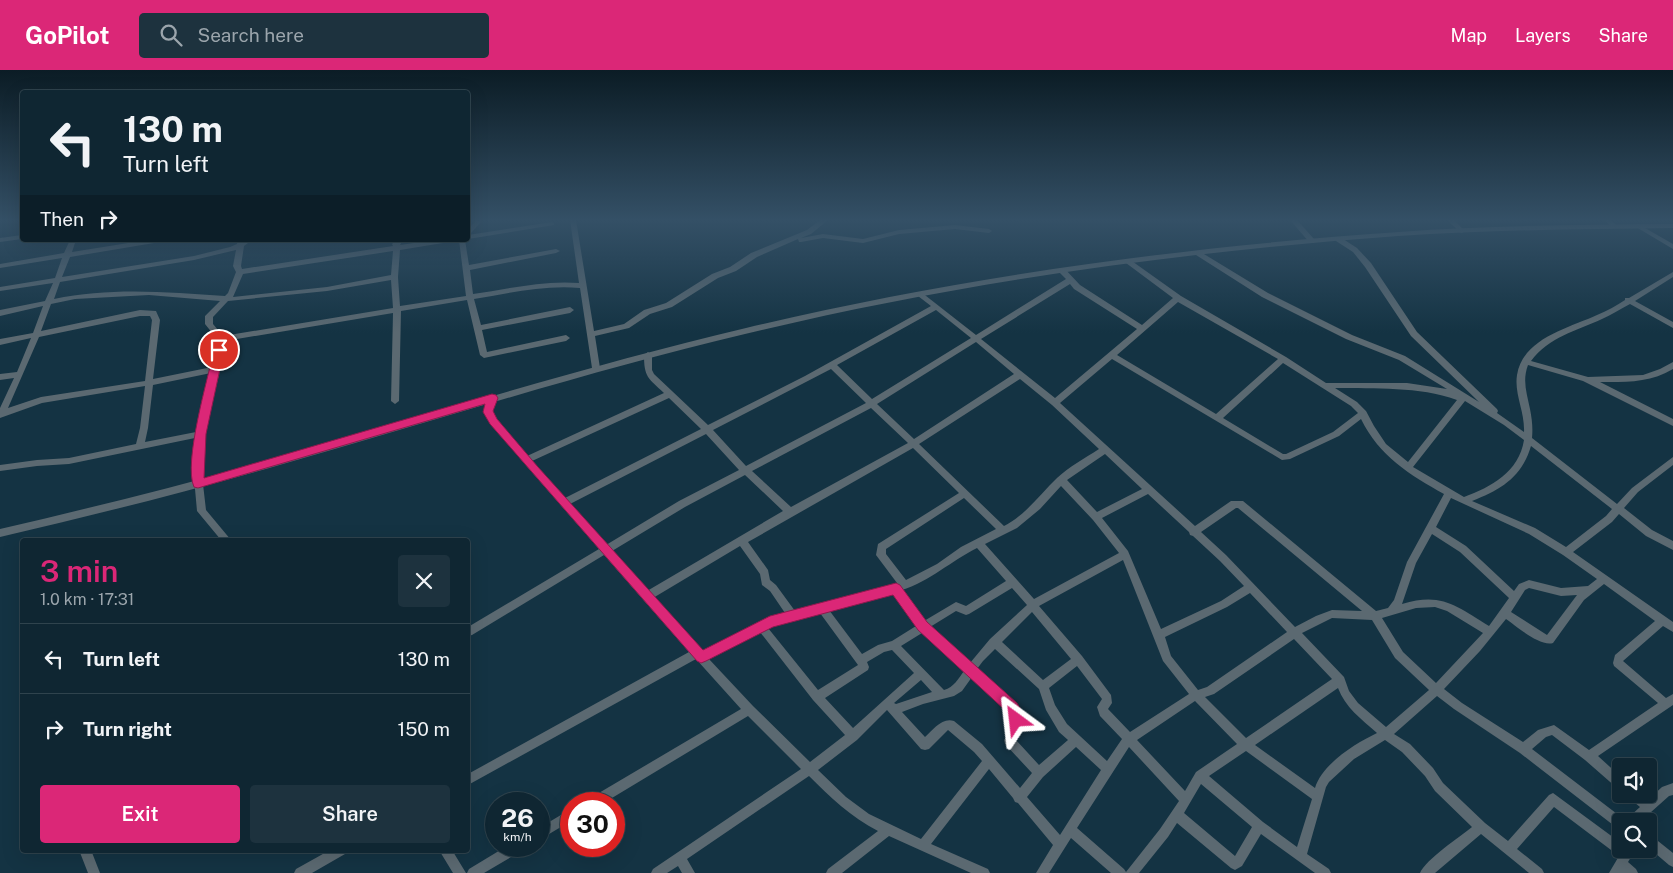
<!DOCTYPE html>
<meta charset="utf-8">
<style>
:root{--surface:#0f2632;--page:#1d323e;--text:#f1f3f6;--muted:#9ba5ac;--line:#2f434d;--accent:#db2777}
body{margin:0;font-family:"Public Sans",sans-serif;background:var(--page);color:var(--text);height:100vh;display:flex;flex-direction:column;font-size:19px;white-space:nowrap}
*{box-sizing:border-box;margin:0}
p{font-size:16px;color:var(--muted)}
.icon{flex:none;width:28px;height:28px;fill:none;stroke:currentColor;stroke-width:2;stroke-linecap:round;stroke-linejoin:round}
.map{position:relative;flex:1;overflow:hidden}
.sheet{position:absolute;left:20px;top:468px;width:450px;height:315px;display:flex;flex-direction:column;background:var(--surface);border-radius:5px;box-shadow:0 5px 20px #0002,0 0 0 1px var(--line)}
.sheet>*{flex:none}
.banner{position:absolute;left:20px;top:20px;width:450px;height:152px;border-radius:5px;box-shadow:0 5px 20px #0002,0 0 0 1px var(--line);background:#0f2632;color:var(--text);overflow:hidden}
.controls{position:absolute;left:1612px;top:688px;display:grid;gap:10px}
.controls a{display:grid;place-items:center;width:45px;height:45px;border-radius:5px;background:var(--surface);box-shadow:0 5px 20px #0002,0 0 0 1px var(--line);font-size:25px}
.speed{position:absolute;left:485px;top:722px;display:flex;gap:10px;font-size:25px;font-weight:700;text-align:center}
.speed>*{display:grid;place-content:center;width:65px;height:65px;border-radius:50%;background:var(--surface);box-shadow:0 5px 20px #0002,0 0 0 1px var(--line);line-height:1}
.speed small{font-size:12px;font-weight:400}
.speed .limit{border:8px solid #d22;background:#fff;color:#111}
.pin{position:absolute;display:grid;place-items:center;width:42px;height:42px;color:#fff;margin:-21px;border:2px solid #fff;border-radius:50%;box-shadow:0 1px 5px #0007}
.me{position:absolute;width:55px;margin:-28px;rotate:330deg;stroke-linejoin:round;filter:drop-shadow(0 0 4px #0008)}
.turn{display:flex;align-items:center;gap:18px;height:105px;padding:0 20px;font-size:22px}
.turn .icon{width:65px;height:65px;stroke-width:2.5}
.turn b{display:block;font-size:35px;line-height:42px}
.then{display:flex;align-items:center;height:48px;padding:0 20px;background:#0003;gap:10px;font-size:19px}
.round{display:grid;place-items:center;flex:none;width:52px;height:52px;border-radius:5px;background:var(--page)}
.overview{display:flex;align-items:center;justify-content:space-between;height:85px;padding:0 20px}
h1{font-size:30px;font-weight:600;line-height:38px;color:var(--accent)}
.button{display:flex;gap:10px;margin-top:auto;padding:10px 20px}
.button a{flex:1;height:58px;border-radius:5px;background:var(--accent);color:#fff;font-size:20px;font-weight:600;line-height:58px;text-align:center}
.button a+a{background:var(--page);color:var(--text)}
ul{padding:0;list-style:none}
li{display:flex;align-items:center;gap:15px;height:70px;padding:0 20px;border-top:1px solid var(--line)}
li div{flex:1}
li b{display:block;font-size:19px}
li em{font-style:normal}
header{display:flex;align-items:center;gap:30px;box-sizing:border-box;height:70px;padding:0 25px;background:var(--accent);color:#fff}
header strong{font-size:24px}
nav{display:flex;gap:28px;margin-inline-start:auto;font-size:18px}
.search{width:350px;height:45px;background:var(--page);display:flex;align-items:center;gap:12px;box-sizing:border-box;padding:0 18px;border-radius:5px;color:var(--muted);font-size:19px}
.map>svg:first-child{display:block}
</style>
<header>
<strong>GoPilot</strong>
<div class="search"><svg class="icon" aria-label="search" viewBox="0 0 24 24"><circle cx="10" cy="10" r="6"/><path d="M15 15l6 6"/></svg>Search here</div>
<nav><a>Map</a><a>Layers</a><a>Share</a></nav>
</header>
<div class="map">
<svg width="1673" height="803" viewBox="0 0 1673 803">
<rect width="100%" height="100%" fill="#143343"/>
<g fill="none" stroke-linecap="round" stroke-linejoin="round">
<path fill="#5b6971" fill-rule="evenodd" d="M570 150H576L594 261 624 254 644 240 666 233 712 204 730 197 751 183 807 160 820 150H828L811 164 801 168 823 164 863 169 899 160 955 155 989 159 992 161 989 163 955 159 899 164 863 173 823 168 801 172H799L798 169 757 187 736 201 718 208 672 237 650 244 629 258 595 266 600 298 596 301 592 298 580 218C544 215 509 223 474 229L481 255 570 237 574 240 570 243 482 260 487 282 566 265 570 268 566 271 484 288 480 285 467 230 401 241 399 331 395 334 391 331 393 243 225 271 219 305 204 364 201 397 206 440 231 470H221L197 441 193 397 195 368 69 394 37 396 0 401V395L37 390 69 388 136 374 140 358 145 316 42 333 0 348V338L14 308 0 310V304L17 302 31 268 0 275V269L33 263 43 236 0 246V240L45 231 53 213 0 221V217L55 208 62 188 0 198V194L64 183 70 170H76L72 182 147 170H163L160 172 70 187 62 207 194 186 230 177 237 174 238 170H252L244 176 241 196 242 199 393 176 392 174 396 170H403L400 175 435 170H452L449 172 400 180 398 207 400 236 466 226 459 170H465L469 195 556 179 560 181 556 183 470 200 473 224C508 219 544 210 579 213ZM236 180 233 196 236 202 228 223 225 226C168 222 110 217 54 229L60 212 194 190ZM393 181 391 205 327 217 233 227 243 204ZM391 210 393 238 223 266 213 254V247L228 231 327 221ZM149 225 220 231 205 246V254L217 269 212 297 153 309 160 250 156 241 140 240 41 261 51 234 75 229ZM140 246H150L152 250 145 311 41 327 8 338 39 267ZM211 303 196 362 145 372 148 358 153 315Z
M1290 150H1297L1314 169V173H1310Z
M1447 150H1454L1465 161 1462 163 1460 162Z
M1604 150H1611L1618 157 1617 158H1613Z
M476 151H480L481 152 470 164H468V159Z
M552 152 554 153V155L468 169V165Z
M1638 154 1673 174V179L1636 157V155Z
M22 165V169L0 172V168Z
M1336 167H1340L1357 178 1371 193 1417 262 1497 339 1498 341 1497 343 1524 362C1525 342 1514 324 1517 305 1523 268 1569 258 1597 245 1607 241 1616 236 1625 230V228H1629L1673 202V207L1635 231 1673 252V258L1630 234C1620 239 1611 245 1602 249 1576 261 1549 267 1531 291L1588 307 1643 305 1660 299 1673 292V299C1650 313 1626 312 1600 312L1673 349V356L1583 311 1528 295C1522 311 1527 324 1530 339 1532 349 1533 358 1532 368L1617 434 1632 418 1673 387V395L1638 422 1624 438 1652 460 1673 471V480L1646 466 1619 444 1612 452 1573 482 1673 552V562L1663 556 1623 591 1666 628 1673 624V635L1598 686 1621 707V720L1617 718 1585 690 1552 665 1546 667 1532 679 1625 750 1626 751H1621V760L1617 758 1520 683 1454 639 1437 626 1394 664 1410 674 1433 698 1443 713 1485 753 1508 771 1549 725 1553 723 1621 773V779H1636L1628 792 1636 799 1638 803H1609L1619 786 1554 737 1517 779 1542 799 1544 803H1529L1481 764 1435 803H1420C1426 789 1460 767 1472 757L1435 721 1425 706 1402 682 1385 670 1354 689 1329 712 1326 717 1307 784 1329 799 1331 803H1315L1261 764 1242 796 1235 800 1231 798 1177 753 1168 767 1139 803H1111L1071 768 1049 803H1036L1053 775 1018 733 1015 732 1013 728 989 699 931 774 988 799 990 803H971L889 766 842 803H826L828 799 878 761C851 747 830 727 809 706L687 789 695 803H682L678 796 667 803H651L653 799 801 699 748 646 602 734H585L587 730 741 639 696 589 468 715V704L689 582 604 485 472 565 468 566V557L599 479 523 392 487 348 484 338 489 326H495L496 328 492 338 494 345 527 386 664 323C648 308 644 307 644 285L648 282 652 285V300L654 304 708 355 805 306 931 236 918 226V222H921L976 265 1066 209 1057 200 1061 198H1064L1080 215 1142 255 1173 228 1126 193V189H1129L1181 226 1286 287 1326 313H1407L1447 319 1399 290 1346 269 1262 227 1196 185 1195 183 1199 181 1268 223 1352 265 1405 286 1479 332 1411 266 1365 197 1353 182 1336 171ZM1070 214 1074 219 1137 259 1055 328 981 269ZM1178 232 1278 289 1216 344 1117 285ZM936 240 971 268 872 329 837 295ZM976 272 1014 304 914 369 877 334ZM1112 289 1282 390 1290 389 1339 366 1361 349C1379 386 1410 405 1444 424L1407 492 1394 530 1388 538 1376 541 1243 431H1231L1195 456 1060 333ZM1283 293 1351 336 1358 343 1333 362 1286 384H1283L1223 348ZM831 299 866 333 746 396 713 360ZM1020 309 1052 335 1099 379C1085 388 1069 397 1057 408 1040 424 1026 445 1004 456L919 374ZM1335 318C1376 319 1418 316 1457 330L1408 392 1386 374 1374 356 1366 341 1357 332ZM669 328 701 359 565 428 532 391ZM1465 331 1504 355 1524 370C1519 402 1491 417 1464 427L1413 397ZM871 338 908 373 791 437 752 401ZM706 364 739 400 679 431 606 475 570 434ZM1531 376 1612 439 1606 446 1566 477 1535 458 1472 431C1501 420 1522 407 1531 376ZM913 378 959 423 878 474 876 485 897 513 795 541 776 515 770 510 768 500 748 472ZM1105 384 1142 419 1097 442 1067 410ZM745 405 783 441 647 521 612 481 685 437ZM1061 416 1093 450 1119 483 1034 529 985 474 1017 458 1040 439ZM1148 424 1189 462 1190 465 1193 466 1220 491 1244 516 1221 531 1161 559 1128 481 1102 448ZM964 428 996 459 961 477 937 494 906 510 886 484V479ZM1451 428 1529 464 1563 485 1597 509 1588 516 1561 518 1529 510 1519 514 1514 521 1466 476 1436 457ZM1236 438H1238L1362 541 1332 540 1316 546 1295 557 1226 485 1201 462ZM1432 464 1460 482 1509 528 1489 556C1456 536 1442 522 1402 534L1416 493ZM740 476 760 504 762 515 770 521 785 543 757 553 702 582 653 528ZM977 478 1006 511 966 536 956 532 924 551 902 520C930 511 951 491 977 478ZM1123 490 1163 591 1189 624 1130 662 1108 639 1112 633 1111 625 1082 586 1039 536ZM1604 514 1655 551 1615 585 1613 593 1614 596 1658 633 1589 680 1554 655 1538 660 1523 672 1462 633 1444 619 1480 581 1506 549C1516 556 1540 577 1553 573L1584 530ZM1012 518 1027 535 990 569 970 593 930 557 956 541 966 545 969 544ZM1529 518 1561 526 1577 525 1547 565 1511 542 1525 520ZM893 522 916 556 892 571 878 575 862 584 829 540ZM1250 523 1287 562 1207 617 1198 620 1171 586 1165 567 1227 537ZM1435 537 1447 541 1483 563 1436 613 1403 582 1382 548 1416 538ZM1032 542 1071 589 1043 610 1002 572ZM820 543 858 595 818 620 768 558ZM1332 548 1372 550 1395 588 1429 620 1386 657 1358 633 1349 621 1344 607 1302 563ZM760 562 813 630 845 665 810 692 753 636 708 588ZM922 563 964 601C958 609 954 617 944 620L901 576ZM1294 569 1332 609 1246 668 1205 627 1214 624ZM995 579 1039 619 1046 640 1059 662 1068 670 1039 695 1016 670 1025 656 1016 634 977 599 983 591ZM892 580 914 603 853 658 825 628 868 600 869 597 867 592 884 582ZM1077 596 1102 629 1097 637 1100 646 1122 669 1107 691 1067 654 1055 635 1049 618ZM972 607 1008 640 1014 655 1004 670 1005 674 1032 703 1020 718 982 674 954 651C942 647 933 660 925 667L902 642 923 634 954 626 962 621ZM921 610 932 622 896 634 894 633ZM1338 618C1345 637 1361 649 1377 663 1356 673 1322 694 1315 718L1255 675ZM1195 631 1237 674 1196 702 1185 721 1137 670ZM887 640 921 679 925 680 929 679 948 660 974 682 982 691 921 769 869 744 846 727 818 700 857 670ZM1076 677 1101 700 1060 765 1027 727 1043 707ZM1129 677 1179 731 1160 759 1126 802 1124 799 1077 758ZM1246 681 1312 729 1297 777 1263 752 1209 706ZM1201 714 1252 757 1235 786 1184 743Z
M1673 713V725L1669 726 1641 751H1627L1629 747 1640 737 1629 728 1627 724H1642L1649 729 1662 717Z
M571 739V751L539 770V758Z
M1649 765 1653 767 1673 783V797L1669 795 1649 778Z
M507 776H525L523 780 484 803H467L469 799Z
M79 780H91L100 803H88Z
M330 780H347L345 784 312 803H294L296 799Z
M439 780H452L466 803H453Z"/>
<path fill="#5b6971" fill-rule="evenodd" d="M1673 154V158C1581 159 1490 160 1398 166 1179 182 959 212 745 264 589 301 437 350 283 394 189 421 95 445 0 467V459C95 437 189 413 283 387 437 343 590 295 746 258 960 207 1179 177 1399 162 1490 155 1582 155 1673 154Z"/>
</g>
<linearGradient id="sky" x2="0" y2="1"><stop stop-color="#0b1c25"/><stop offset="0.57" stop-color="#345066"/><stop offset="1" stop-color="#345066" stop-opacity="0"/></linearGradient>
<rect width="1673" height="263" fill="url(#sky)"/>
<path fill="#db2777" stroke="#8e194d" d="M219 276 224 280 206 364 204 408 492 324 496 325 498 328 493 341 497 349 538 397 703 580 770 546 896 513 900 515 927 552 1017 633 1023 643 1021 655 1016 657 1011 655 1007 642 918 560 893 525 773 557 706 591 701 593 697 591 490 354 483 342 485 334 198 418 194 417C183 393 208 308 214 280Z"/>
</svg>
<div class="controls">
<a><svg class="icon" aria-label="sound" viewBox="0 0 24 24"><path d="M4 9h4l5-4v14l-5-4H4zM17 9q2 3 0 6"/></svg></a>
<a><svg class="icon" aria-label="search" viewBox="0 0 24 24"><circle cx="10" cy="10" r="6"/><path d="M15 15l6 6"/></svg></a>
</div>
<div class="speed"><div>26<small>km/h</small></div><div class="limit">30</div></div>
<div class="pin" style="left:219px;top:280px;background:#d93025"><svg class="icon" aria-label="arrive" viewBox="0 0 24 24"><path d="M6 21V4h12l-3 4 3 4H6"/></svg></div>
<svg class="me" style="left:1016px;top:650px" viewBox="-20 -20 40 40"><path d="M0-17L14 15 0 8-14 15z" fill="#db2777" stroke="#fff" stroke-width="4"/></svg>
<div class="banner">
<div class="turn"><svg class="icon" aria-label="left" viewBox="0 0 24 24"><path d="M17 20v-9H6M10 6l-5 5 5 5"/></svg><div><b>130 m</b>Turn left</div></div>
<div class="then">Then<svg class="icon" aria-label="right" viewBox="0 0 24 24"><path d="M7 20v-9h11M14 6l5 5-5 5"/></svg></div>
</div>
<section class="sheet">
<div class="overview"><div><h1>3 min</h1><p>1.0 km · 17:31</p></div><a class="round"><svg class="icon" aria-label="close" viewBox="0 0 24 24"><path d="M6 6l12 12M18 6L6 18"/></svg></a></div>
<ul>
<li><svg class="icon" aria-label="left" viewBox="0 0 24 24"><path d="M17 20v-9H6M10 6l-5 5 5 5"/></svg><div><b>Turn left</b></div><em>130 m</em></li>
<li><svg class="icon" aria-label="right" viewBox="0 0 24 24"><path d="M7 20v-9h11M14 6l5 5-5 5"/></svg><div><b>Turn right</b></div><em>150 m</em></li>
</ul>
<div class="button"><a>Exit</a><a>Share</a></div>
</section>
</div>
